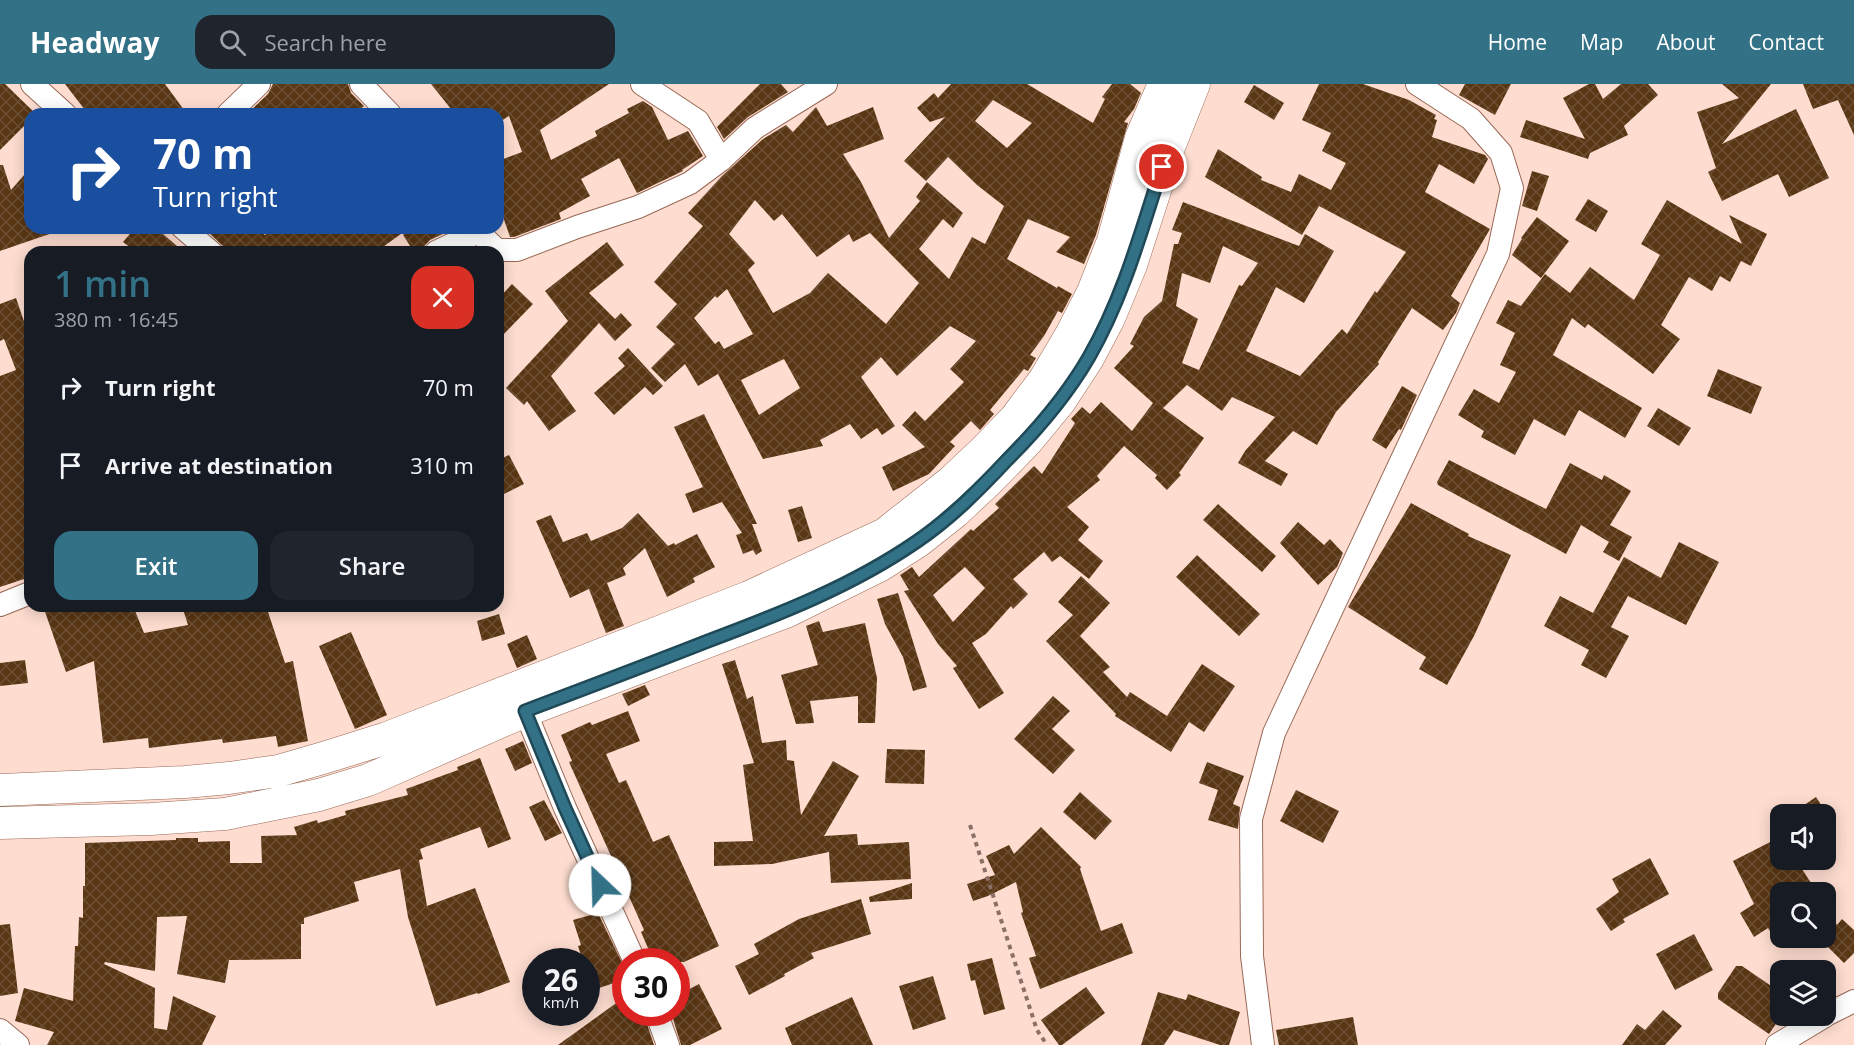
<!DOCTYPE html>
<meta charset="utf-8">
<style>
:root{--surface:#171b24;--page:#20242c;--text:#f1f3f6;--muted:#9ea1a6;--accent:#327186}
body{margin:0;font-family:"Open Sans",sans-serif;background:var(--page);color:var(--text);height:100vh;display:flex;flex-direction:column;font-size:22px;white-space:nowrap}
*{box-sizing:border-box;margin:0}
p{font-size:20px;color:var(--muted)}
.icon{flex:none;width:33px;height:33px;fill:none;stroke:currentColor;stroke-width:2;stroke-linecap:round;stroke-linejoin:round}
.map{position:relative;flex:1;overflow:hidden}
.side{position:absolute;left:24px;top:162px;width:480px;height:366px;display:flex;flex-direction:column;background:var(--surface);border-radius:18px;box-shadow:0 3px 15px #0003}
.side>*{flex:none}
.top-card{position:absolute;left:24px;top:24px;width:480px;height:126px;border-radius:18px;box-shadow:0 3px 15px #0003;background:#1a4fa0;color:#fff;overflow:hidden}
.controls{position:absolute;left:1770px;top:720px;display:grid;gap:12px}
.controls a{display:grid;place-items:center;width:66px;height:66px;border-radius:12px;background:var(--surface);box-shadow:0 3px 15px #0003;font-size:30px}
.speed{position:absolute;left:522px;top:864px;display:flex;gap:12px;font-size:30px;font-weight:700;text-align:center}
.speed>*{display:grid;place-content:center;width:78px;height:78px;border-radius:50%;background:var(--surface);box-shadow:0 3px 15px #0003;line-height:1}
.speed small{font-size:15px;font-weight:400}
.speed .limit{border:9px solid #d22;background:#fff;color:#111}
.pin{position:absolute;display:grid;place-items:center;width:51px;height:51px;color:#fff;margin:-26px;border:3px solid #fff;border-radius:50%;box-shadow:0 2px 6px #0007}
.me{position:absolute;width:66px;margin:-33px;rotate:336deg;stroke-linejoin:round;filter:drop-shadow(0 0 4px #0008)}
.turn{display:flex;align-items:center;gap:21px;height:126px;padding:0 30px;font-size:27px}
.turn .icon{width:78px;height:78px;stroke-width:2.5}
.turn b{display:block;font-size:42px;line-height:51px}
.round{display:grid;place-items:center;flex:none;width:63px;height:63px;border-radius:18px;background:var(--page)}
.summary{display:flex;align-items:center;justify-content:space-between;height:102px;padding:0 30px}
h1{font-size:36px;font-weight:600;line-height:45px;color:var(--accent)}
.action{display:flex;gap:12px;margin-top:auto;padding:12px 30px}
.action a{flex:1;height:69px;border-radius:18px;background:var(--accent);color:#fff;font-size:24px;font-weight:600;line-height:69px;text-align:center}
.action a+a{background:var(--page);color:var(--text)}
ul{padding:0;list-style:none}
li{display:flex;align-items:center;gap:18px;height:78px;padding:0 30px}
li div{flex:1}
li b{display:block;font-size:22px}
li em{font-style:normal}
header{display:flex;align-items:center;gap:36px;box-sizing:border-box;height:84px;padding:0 30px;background:var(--accent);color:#fff}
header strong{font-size:28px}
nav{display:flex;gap:33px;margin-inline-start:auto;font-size:21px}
.search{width:420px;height:54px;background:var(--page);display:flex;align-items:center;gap:15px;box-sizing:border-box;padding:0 21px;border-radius:18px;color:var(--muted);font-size:22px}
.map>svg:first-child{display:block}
</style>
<header>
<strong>Headway</strong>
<div class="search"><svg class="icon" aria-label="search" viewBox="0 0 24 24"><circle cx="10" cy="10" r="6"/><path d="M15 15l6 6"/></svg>Search here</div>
<nav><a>Home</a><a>Map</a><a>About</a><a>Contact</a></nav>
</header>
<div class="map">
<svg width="1854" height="961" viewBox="0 0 1854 961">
<defs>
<pattern id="building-cross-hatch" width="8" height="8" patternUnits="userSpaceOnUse" patternTransform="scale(1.5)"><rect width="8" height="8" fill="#593614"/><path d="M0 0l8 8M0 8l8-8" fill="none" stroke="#6d5034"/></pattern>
</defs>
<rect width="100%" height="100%" fill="#feddd0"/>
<path fill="url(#building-cross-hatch)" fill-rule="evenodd" d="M0 0H5L36 30H30V36L0 66Z
M65 0H165L187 30H88Z
M273 0H348L351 9 364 22 355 30H247L268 10Z
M431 0H609L540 46 551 76 597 52 595 47 629 29 627 25 643 17 652 23 668 56 688 47 703 72 682 86 683 87 637 109 619 74 581 95 590 112 559 129 561 135 514 153H510L498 118V77L522 68 509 32 498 39V30H455Z
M760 0H781L788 8 748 33 724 55 717 43Z
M951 0H1027L1093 39 1105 15 1102 13 1112 0H1130L1141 9 1134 25 1124 38 1128 39 1096 151 1084 180 1056 168 1070 153 1028 135 1007 175 1057 204 1058 202 1072 210 1062 229 1058 227 1044 252 1030 271 1036 274 1028 287 1024 285 990 326 994 330 980 346 971 337 950 358 955 362 929 390 893 407 882 383 925 363 902 341 915 327 925 337 964 298 950 285 976 257 950 242 897 292 881 273 861 293 895 342 882 351 877 344 861 355 850 340 820 356 823 362 763 375 718 290 698 302 685 280 665 298 651 284 675 260 656 243 677 220 654 198 703 142 688 129 722 92 763 55 786 41 793 48 816 23 827 42 873 23 884 55 843 70 861 98 889 154 920 117 916 113 927 98 963 129 953 144 943 135 919 165 949 195 972 153 985 160 1004 122 977 101 948 73 926 97 904 77 945 33 930 38 917 24 934 9 938 14ZM993 16 1032 39 1007 64 975 37ZM755 116 774 137 782 130 817 173 849 150 853 158 870 149 919 199 886 240 828 189 810 209 773 229 748 186 755 179 729 150ZM727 205 753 250 724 265 719 257 715 260 694 234 715 212 717 214ZM784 275 800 304 759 331 741 296Z
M1319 0H1363L1409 16 1436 31 1434 35 1437 36 1432 53 1485 71 1488 75 1474 100 1439 80 1425 108 1490 145 1451 212 1460 219 1456 229 1443 246 1412 224 1378 278 1379 280 1336 328 1317 361 1293 347 1265 377 1288 390 1281 402 1238 379 1245 367 1275 333 1232 313 1222 327 1187 301 1163 324 1204 354 1179 389 1181 391 1167 406 1155 394 1157 391 1124 362 1097 392 1100 396 1067 423 1089 443 1078 456 1103 477 1089 495 1060 472 1052 478 1044 468 1013 495 1028 510 1013 525 1011 522 986 550 972 559 1004 609 979 625 953 584 957 582 938 560 904 507 909 506 900 491 912 483 919 493 971 445 973 447 999 424 995 420 1034 382 1042 390 1075 339 1071 335 1082 323 1090 330 1101 318 1132 347 1153 319 1114 284 1134 262 1130 260 1144 233 1162 217 1174 160H1178L1182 149 1172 146 1183 118 1299 162 1305 150 1334 167 1304 219 1276 203 1246 267 1300 292 1342 245 1347 250 1375 207 1377 209 1406 168 1319 122 1302 151 1205 93 1218 65 1262 93 1261 96 1291 108 1299 90 1331 106 1346 79 1322 67 1331 49 1302 36ZM1223 162 1258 179 1242 202 1239 201 1199 286 1182 279 1198 235 1176 222 1182 189 1210 199ZM965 483 985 504 953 538 933 511Z
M1465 0H1511L1495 31 1459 11Z
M1589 0H1595L1603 15 1621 0H1648L1658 11 1624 42 1628 51 1590 69 1588 75 1520 53 1526 36 1585 55 1563 14Z
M1722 0H1771L1722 60 1796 25 1829 94 1789 113 1778 90 1722 117 1708 88 1716 84 1697 28 1739 14Z
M1803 0H1854V51L1838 16 1813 25Z
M1254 1 1284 19 1274 36 1244 18Z
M0 81H3L11 106 25 90 30 105V144H60L61 146 0 167Z
M1532 87 1549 92 1537 127 1522 122Z
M1588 115 1608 127 1596 148 1575 136Z
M1667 116 1742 160 1729 131 1767 150 1751 182 1741 177 1730 198 1720 192 1712 207 1689 193 1661 241 1680 255 1653 290 1588 240 1585 244 1572 234 1553 271 1642 324 1625 354 1579 326 1565 352 1534 335 1515 371 1481 353 1484 347 1458 331 1474 305 1499 319 1516 288 1500 281 1515 249 1496 239 1508 216 1521 222 1545 190 1570 209 1590 183 1634 216 1660 171 1641 160Z
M1537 133 1569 157 1541 194 1512 171 1522 155 1521 154Z
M135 144H156L184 168H136L123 158Z
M204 144H256L265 151 275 144H409L376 168H229Z
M414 144H455L430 156 425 161 423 168H414L403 151Z
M607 158 624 181 589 209 615 235 621 229 632 241 615 257 599 239 551 292 576 327 549 347 527 317 524 321 506 304 568 237 545 207Z
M512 200 533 220 498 256V215Z
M16 214 30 255V493L0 503V292L16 286 4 255 0 257V220Z
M628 264 663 302 653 311 645 303 614 331 594 309 625 282 618 274Z
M1718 285 1762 303 1751 330 1707 312Z
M1402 302 1417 311 1401 346 1399 345 1386 365 1372 356Z
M1658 324 1691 344 1679 362 1647 342Z
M704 330 757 440H752L762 467 756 471 753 466 743 470 736 451 742 449 722 418 693 429 685 410 703 403 674 343Z
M509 371 524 400 498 413V376Z
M1449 376 1546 425 1570 379 1602 396 1604 391 1631 407 1610 441 1632 453 1619 477 1603 468 1609 458 1581 441 1566 470 1438 401 1437 398Z
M1411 419 1469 450 1468 452 1511 471 1474 552 1447 601 1419 585 1426 573 1348 523Z
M1218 420 1276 472 1262 488 1203 436Z
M802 422 812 454 798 458 788 426Z
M638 429 668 462 674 459 675 461 697 450 715 483 693 494 695 498 667 513 645 464 623 484 626 491 607 499 624 542 606 549 589 505 570 514 536 437 551 431 563 458 587 449 591 457 622 444Z
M1298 438 1324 461 1330 455 1343 469 1337 483 1318 501 1280 459Z
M1679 458 1719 478 1686 541 1628 512 1611 543 1629 552 1606 594 1581 581 1589 566 1544 542 1560 512 1593 529 1624 473 1661 494Z
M1197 471 1260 530 1239 552 1176 493Z
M1081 492 1110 519 1080 552 1110 583 1103 588 1127 613 1130 608 1167 632 1202 580 1235 602 1204 648 1189 638 1171 668 1115 632 1116 630 1046 557 1073 531 1058 518Z
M898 509 927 603 913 607 903 573 885 540 877 515Z
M43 522H133L144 549 188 541 182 522H266L285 579 293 577 308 657 278 663 276 652 223 659 222 655 149 664 148 654 103 659 94 577 66 588Z
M499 530 505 550 482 557 477 537Z
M819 537 823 548 865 539 877 594 875 639H858V612L810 617 814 639 796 640 781 591 818 581 806 542Z
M351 548 387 631 355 645 319 562Z
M527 551 537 575 517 584 507 560Z
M25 576 28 599 0 602V579Z
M735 576 747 615 753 612 762 659 786 656 787 676 794 677 801 731 833 677 859 692 824 752 857 750 858 761 909 758 911 795 831 799 829 768 772 780 714 782V758L753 757 743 681 754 679 722 580Z
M645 601 650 611 628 622 622 610Z
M1053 612 1070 627 1052 645 1075 666 1053 690 1014 655Z
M628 627 640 657 606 670 619 699 626 696 653 758 669 751 719 862 684 878H654L641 848 644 846 569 678 572 677 561 651 590 638 592 641Z
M523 657 532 679 515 687 505 665Z
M887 665 925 666 924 700 885 699Z
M480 674 511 755 488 764 480 743 420 765 423 775 419 776 427 822 475 804 510 898 478 910 477 909 436 922 408 833 400 785 354 798 359 817 304 834V840H301V875L229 876 225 899 177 890 187 832 157 833 155 887 105 878 104 880 155 904 154 944 167 946 173 912 216 932 202 961H47L54 948 15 937 24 904 73 917 75 862H78L79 833 83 834V802H85V759L176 756V754H198V758L230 757V779H262L261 752 297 751 294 743 317 736 318 739 346 731 345 727 408 711 406 705 458 686 457 683Z
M1207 678 1244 692 1233 720 1240 723 1238 745 1208 736 1218 706 1199 699Z
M1296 706 1339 727 1323 759 1280 737Z
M1080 708 1112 737 1095 756 1063 728Z
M1816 713 1827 730H1791Z
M544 716 562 749 545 757 529 723Z
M1041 743 1081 783 1080 785 1101 847 1122 839 1133 869 1040 905 1029 874 1036 872 1021 829 1023 828 1016 798 988 812 973 817 967 800 995 791 986 772 1009 761 1014 770Z
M1780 753V771L1774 776H1796L1817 808H1780V864L1768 844 1754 853 1740 829 1754 820 1733 777Z
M1650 774 1669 810 1623 835 1625 838 1611 847 1596 825 1619 808 1612 795Z
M912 799V815L870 818 869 813Z
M861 815 871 850 811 869 814 874 784 890 785 892 749 911 735 882 759 870 754 860 799 835Z
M1826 823 1837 841 1842 835 1854 846V869L1844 879 1826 861Z
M598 829 626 887V895L593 906 586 888V878H583L578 862 581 861 573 836Z
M10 840 18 909 0 912V841Z
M1694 850 1713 886 1675 906 1656 870Z
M992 874 1005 925 984 931 975 896 971 897 967 880Z
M1736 882H1742L1780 908V934L1769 950 1718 915V909Z
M933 892 946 935 913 946 899 902Z
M699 900 722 945 690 961H681L671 928H676V912Z
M1086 903 1105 929 1062 961H1059L1041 936Z
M1158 908 1186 916 1188 910 1240 928 1229 961H1220L1174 946 1164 961H1141Z
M626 912V928H643L654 961H558Z
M852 913 873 961H792L785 944Z
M1663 926 1682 942 1665 961H1622L1637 940 1645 946Z
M1353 933 1358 961H1279L1276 946Z"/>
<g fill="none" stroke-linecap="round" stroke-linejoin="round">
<g stroke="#996956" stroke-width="24">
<path id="minor" d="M32 0 65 30
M361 0 390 30
M642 0 698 37 721 76
M228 30 259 0
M183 144 211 168
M474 144 497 166H517L577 143 638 123 690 99 721 76 755 44 826 0
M436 168 478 148
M0 521 30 509
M525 627 565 724 635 878
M656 928 668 961
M1826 931 1854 917
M0 946 18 961
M1263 961 1252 872 1251 735 1274 649 1498 170 1512 104 1501 69 1471 35 1417 0
M1777 961 1825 932"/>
</g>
<g stroke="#996956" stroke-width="33">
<path id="secondary" d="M0 706 185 698 229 694 278 687 323 674 387 654 749 513 885 450 951 398 984 367 1015 335 1045 295 1071 251 1093 208 1113 157 1141 54 1164 0
M0 739 151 735 225 730 319 711 368 696 525 627 788 527 879 482 917 458 955 428 988 397 1027 357 1060 317 1088 274 1109 234 1131 181 1169 63 1194 0"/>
</g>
<path stroke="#8a7066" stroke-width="4" stroke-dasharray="4.5 4.5" stroke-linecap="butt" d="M970 741 1037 946 1047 961"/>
<use href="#minor" stroke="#fff" stroke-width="22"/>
<use href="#secondary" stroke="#fff" stroke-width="32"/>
</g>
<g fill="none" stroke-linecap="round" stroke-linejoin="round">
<g stroke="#204957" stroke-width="15">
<path id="route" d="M600 801 565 724 525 627C586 604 647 581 708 557 780 530 852 502 916 458 950 435 979 406 1007 376 1038 345 1067 311 1089 273 1123 214 1141 148 1162 83"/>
</g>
<use href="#route" stroke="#327186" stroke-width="10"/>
</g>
</svg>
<div class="controls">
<a><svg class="icon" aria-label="sound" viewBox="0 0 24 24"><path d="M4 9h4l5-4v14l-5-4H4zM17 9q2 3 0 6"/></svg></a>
<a><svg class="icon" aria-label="search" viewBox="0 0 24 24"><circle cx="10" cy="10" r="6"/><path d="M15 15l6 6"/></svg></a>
<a><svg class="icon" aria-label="layers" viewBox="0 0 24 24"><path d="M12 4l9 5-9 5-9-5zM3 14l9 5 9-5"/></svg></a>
</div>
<div class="speed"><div>26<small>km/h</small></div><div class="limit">30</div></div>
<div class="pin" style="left:1162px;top:83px;background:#d93025"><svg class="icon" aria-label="arrive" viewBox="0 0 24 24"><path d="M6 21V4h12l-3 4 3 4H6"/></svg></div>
<svg class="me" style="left:600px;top:801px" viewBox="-20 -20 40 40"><circle r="19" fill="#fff"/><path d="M0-13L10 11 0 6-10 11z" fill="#327186"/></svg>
<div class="top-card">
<div class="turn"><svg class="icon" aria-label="right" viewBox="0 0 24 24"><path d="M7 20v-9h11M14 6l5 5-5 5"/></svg><div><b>70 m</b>Turn right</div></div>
</div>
<section class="side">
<div class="summary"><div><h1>1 min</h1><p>380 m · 16:45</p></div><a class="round" style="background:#d93025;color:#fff"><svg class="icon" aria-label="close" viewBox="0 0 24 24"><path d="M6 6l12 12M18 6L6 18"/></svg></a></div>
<ul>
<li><svg class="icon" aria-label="right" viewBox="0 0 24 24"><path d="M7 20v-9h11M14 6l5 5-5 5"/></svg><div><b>Turn right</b></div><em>70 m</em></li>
<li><svg class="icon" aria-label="arrive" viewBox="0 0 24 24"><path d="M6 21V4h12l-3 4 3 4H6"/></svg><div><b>Arrive at destination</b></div><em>310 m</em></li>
</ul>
<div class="action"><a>Exit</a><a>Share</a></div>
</section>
</div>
